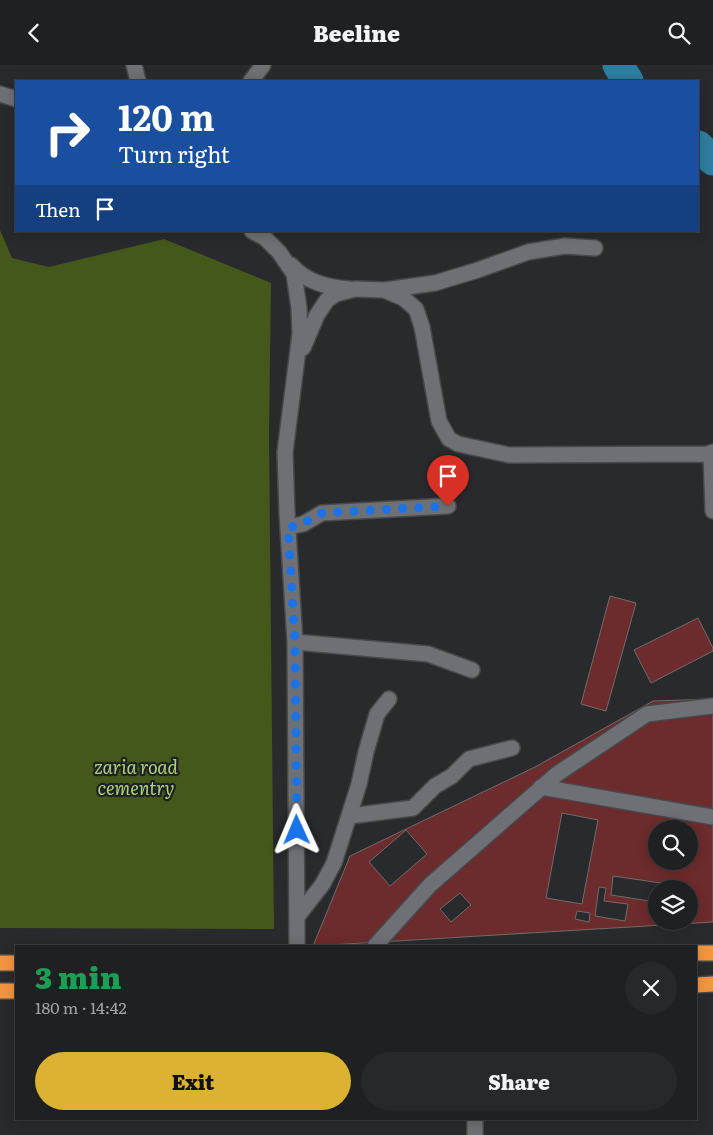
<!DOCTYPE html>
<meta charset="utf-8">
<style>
:root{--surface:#1e2022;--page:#26282a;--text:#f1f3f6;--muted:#a1a3a5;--line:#3c3e40;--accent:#dcb233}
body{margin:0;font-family:Literata,serif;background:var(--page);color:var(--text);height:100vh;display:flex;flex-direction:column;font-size:19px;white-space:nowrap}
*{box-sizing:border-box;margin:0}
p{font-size:16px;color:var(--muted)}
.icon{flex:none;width:28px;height:28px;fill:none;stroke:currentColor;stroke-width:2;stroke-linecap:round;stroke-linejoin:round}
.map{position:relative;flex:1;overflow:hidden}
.drawer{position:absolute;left:15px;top:880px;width:682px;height:175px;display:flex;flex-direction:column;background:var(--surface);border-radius:0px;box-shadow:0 2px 12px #0003,0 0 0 1px var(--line)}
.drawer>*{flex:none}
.guide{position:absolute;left:15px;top:15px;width:684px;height:152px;border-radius:0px;box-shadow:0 2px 12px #0003,0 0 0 1px var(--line);background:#1a4fa0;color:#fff;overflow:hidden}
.tools{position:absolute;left:648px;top:755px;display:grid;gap:10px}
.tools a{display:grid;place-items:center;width:50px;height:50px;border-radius:50%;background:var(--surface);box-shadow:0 2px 12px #0003,0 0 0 1px var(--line);font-size:25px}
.pin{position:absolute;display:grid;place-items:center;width:42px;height:42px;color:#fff;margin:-51px -21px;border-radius:50% 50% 50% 0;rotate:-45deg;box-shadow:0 0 5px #0007}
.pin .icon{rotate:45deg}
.me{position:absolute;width:55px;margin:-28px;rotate:359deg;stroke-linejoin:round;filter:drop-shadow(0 0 4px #0008)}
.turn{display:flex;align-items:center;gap:18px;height:105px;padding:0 20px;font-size:22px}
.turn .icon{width:65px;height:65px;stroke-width:2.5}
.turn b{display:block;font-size:35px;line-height:42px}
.then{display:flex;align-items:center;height:48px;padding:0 20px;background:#0003;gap:10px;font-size:19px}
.round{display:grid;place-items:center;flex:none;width:52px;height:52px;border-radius:26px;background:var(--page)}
.head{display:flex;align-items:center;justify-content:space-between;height:85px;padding:0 20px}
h1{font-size:30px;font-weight:800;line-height:38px;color:#1e9e55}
.action{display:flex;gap:10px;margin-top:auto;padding:10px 20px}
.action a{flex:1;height:58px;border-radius:30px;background:var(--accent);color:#111;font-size:20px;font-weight:800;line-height:58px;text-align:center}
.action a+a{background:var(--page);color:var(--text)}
header{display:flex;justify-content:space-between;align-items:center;height:65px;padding:0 20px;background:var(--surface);font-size:22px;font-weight:800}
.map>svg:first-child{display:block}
</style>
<header><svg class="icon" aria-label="back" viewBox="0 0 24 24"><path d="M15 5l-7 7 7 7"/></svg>Beeline<svg class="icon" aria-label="search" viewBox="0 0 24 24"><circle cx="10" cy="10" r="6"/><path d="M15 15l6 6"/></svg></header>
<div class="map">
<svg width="713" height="1070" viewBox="0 0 713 1070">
<rect width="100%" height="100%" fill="#282a2e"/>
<path fill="#435819" d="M0 165 12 193 49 202 164 174 271 218 269 371 274 864 0 863Z"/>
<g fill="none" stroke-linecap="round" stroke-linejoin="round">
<path stroke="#2d7fa1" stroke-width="31" d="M618 0 628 16
M698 81 713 95"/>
</g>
<path fill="#6c2b2c" stroke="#726c6b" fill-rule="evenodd" d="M610 531 636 538 606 646 581 639Z
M698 553 713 583V586L651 618 634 585Z
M713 634V857L313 881 350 791 535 702 653 636ZM656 764H689V796H656ZM656 824H689V856H656Z
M562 748 598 755 582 839 546 833Z
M406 765 427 789 390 821 369 797Z
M613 811 668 819 667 824H656V837L611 830Z
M599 822 606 823 604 836 628 839 625 856 595 851Z
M460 828 471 840 451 857 440 844Z
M577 846 590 848 589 857 575 854Z"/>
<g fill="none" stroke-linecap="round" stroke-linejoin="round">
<g stroke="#46484b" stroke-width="18">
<path id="minor" d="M134 0 138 16
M251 16 263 0
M0 29 16 34
M252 166 265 173 279 187 294 209 299 243 300 269 285 387 287 448 295 577 297 881
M291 200C306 217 326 222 349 224
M385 225 435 218 478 205 528 187 565 181 595 183
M303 283 317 250 327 235 336 229 355 224 384 225 403 233 416 244 422 262 439 356 449 374 458 379 509 390 707 389 713 387
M711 388 713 446
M288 462 303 459 322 448 448 441
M295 577 428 589 472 605
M541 722 713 752
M350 751 413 743 435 721 452 711 469 694 512 683
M297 852 322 820 334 798 359 719 366 687 377 649 389 634
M375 881 430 820 557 709 647 649 713 641
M475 1054V1070"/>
</g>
<g stroke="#46484b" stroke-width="18">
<path id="highway" d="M696 888H713
M0 898H16
M696 920 713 919
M0 926H16"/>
</g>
<use href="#minor" stroke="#6d7074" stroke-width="15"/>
<use href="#highway" stroke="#f29640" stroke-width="15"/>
</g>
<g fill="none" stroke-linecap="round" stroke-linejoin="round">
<path stroke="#1a73e8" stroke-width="9" stroke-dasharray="0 16.2" d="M297 765 295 577 288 462 298 461 322 448 448 441"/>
</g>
<g text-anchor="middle" stroke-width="4.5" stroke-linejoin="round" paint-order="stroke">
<g font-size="18" font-style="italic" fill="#b0d277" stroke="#1e2124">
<text x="136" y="709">zaria road<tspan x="136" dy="21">cementry</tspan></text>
</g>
</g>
</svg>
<div class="tools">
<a><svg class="icon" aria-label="search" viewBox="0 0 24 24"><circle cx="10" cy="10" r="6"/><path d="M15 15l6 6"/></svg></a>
<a><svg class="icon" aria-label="layers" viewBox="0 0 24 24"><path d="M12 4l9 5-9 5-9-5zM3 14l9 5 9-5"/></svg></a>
</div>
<div class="pin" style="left:448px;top:441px;background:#d93025"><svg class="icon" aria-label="arrive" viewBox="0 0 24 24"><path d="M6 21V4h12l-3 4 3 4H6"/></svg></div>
<svg class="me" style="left:297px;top:765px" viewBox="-20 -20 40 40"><path d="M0-17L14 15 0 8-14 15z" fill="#1a73e8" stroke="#fff" stroke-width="4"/></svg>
<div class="guide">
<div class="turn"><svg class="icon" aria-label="right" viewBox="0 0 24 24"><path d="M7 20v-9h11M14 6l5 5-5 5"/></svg><div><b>120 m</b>Turn right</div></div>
<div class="then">Then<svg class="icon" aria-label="arrive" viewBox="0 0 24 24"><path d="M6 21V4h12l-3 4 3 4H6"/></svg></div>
</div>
<section class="drawer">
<div class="head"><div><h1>3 min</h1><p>180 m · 14:42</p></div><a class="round"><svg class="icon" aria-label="close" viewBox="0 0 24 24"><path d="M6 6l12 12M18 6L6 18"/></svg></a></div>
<div class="action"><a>Exit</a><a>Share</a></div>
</section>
</div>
